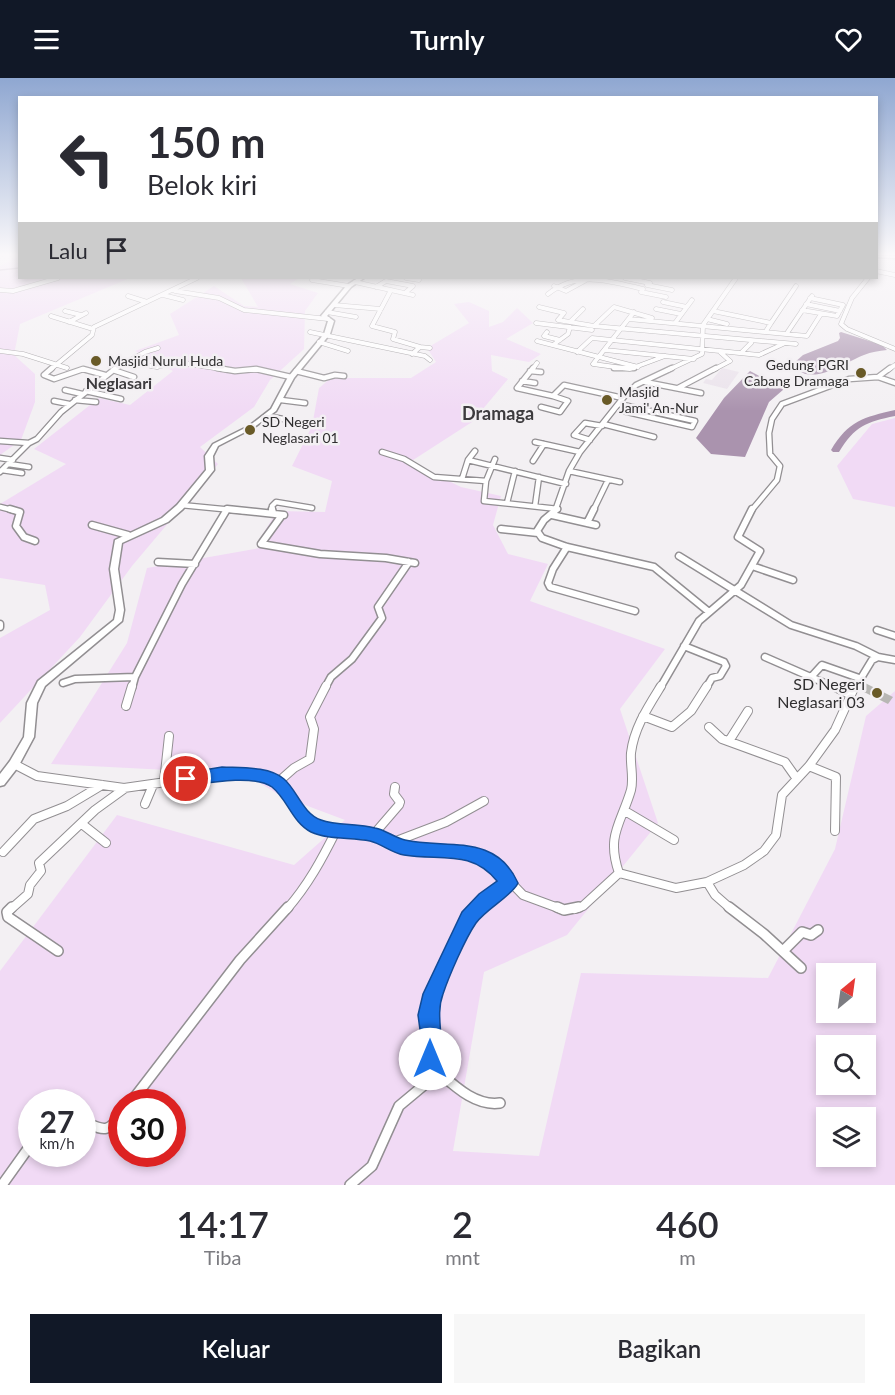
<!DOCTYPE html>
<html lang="id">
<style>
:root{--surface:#fff;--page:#f7f7f7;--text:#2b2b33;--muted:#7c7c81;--accent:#111827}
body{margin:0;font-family:Lato,sans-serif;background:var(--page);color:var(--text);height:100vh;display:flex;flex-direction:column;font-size:22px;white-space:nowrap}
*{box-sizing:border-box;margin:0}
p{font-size:20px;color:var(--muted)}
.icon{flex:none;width:33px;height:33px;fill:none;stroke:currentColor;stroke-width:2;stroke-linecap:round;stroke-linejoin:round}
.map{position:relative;height:1107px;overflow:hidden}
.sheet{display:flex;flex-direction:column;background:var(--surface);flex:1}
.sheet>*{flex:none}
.banner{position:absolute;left:18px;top:18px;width:860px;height:183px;border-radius:0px;box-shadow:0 3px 9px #0003;background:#fff;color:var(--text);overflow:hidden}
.needle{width:39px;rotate:29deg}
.tools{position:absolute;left:816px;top:885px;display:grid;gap:12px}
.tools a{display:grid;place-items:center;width:60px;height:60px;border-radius:0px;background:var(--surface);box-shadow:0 3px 9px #0003;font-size:30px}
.speed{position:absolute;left:18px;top:1011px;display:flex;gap:12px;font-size:30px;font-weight:700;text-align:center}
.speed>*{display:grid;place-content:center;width:78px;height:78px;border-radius:50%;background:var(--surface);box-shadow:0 3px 9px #0003;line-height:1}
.speed small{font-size:15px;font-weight:400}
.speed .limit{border:9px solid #d22;background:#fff;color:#111}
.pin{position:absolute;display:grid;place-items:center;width:51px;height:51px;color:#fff;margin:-26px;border:3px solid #fff;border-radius:50%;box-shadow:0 2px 6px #0007}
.me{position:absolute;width:66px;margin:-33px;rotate:0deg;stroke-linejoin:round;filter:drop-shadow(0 0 4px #0008)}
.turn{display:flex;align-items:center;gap:21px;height:126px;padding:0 30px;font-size:27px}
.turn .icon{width:78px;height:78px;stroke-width:2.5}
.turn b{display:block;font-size:42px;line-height:51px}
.then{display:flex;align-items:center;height:57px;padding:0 30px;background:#0003;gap:12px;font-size:22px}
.eta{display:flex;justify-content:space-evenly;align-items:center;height:102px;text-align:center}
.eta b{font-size:36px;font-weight:600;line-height:42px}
.primary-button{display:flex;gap:12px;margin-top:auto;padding:12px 30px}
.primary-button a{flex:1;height:69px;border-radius:0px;background:var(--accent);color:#fff;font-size:24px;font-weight:600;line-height:69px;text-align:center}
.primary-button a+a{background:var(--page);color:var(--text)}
header{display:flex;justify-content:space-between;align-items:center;height:78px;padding:0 30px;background:var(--accent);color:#fff;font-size:27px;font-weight:600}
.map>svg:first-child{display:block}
</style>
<header><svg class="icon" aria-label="menu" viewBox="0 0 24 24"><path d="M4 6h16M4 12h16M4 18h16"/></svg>Turnly<svg class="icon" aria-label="heart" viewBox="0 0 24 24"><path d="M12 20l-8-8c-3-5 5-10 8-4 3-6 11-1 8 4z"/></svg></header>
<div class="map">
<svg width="895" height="1107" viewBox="0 0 895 1107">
<rect width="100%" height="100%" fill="#f3f0f3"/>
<path fill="#eae2eb" d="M722 290 739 294 727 311 703 305 706 301 712 302Z"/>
<path fill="#f1daf5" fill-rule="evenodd" d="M19 178 20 200H130L20 246 14 277 35 296V324L21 362 0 377V188Z
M241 200H299L290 206 318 215 305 233 304 271 270 302 254 329 200 369 218 386 132 488 80 559 0 645V560L50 532 45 507 0 500V426L66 386 34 371 99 320 130 327 173 293 135 273 179 257 170 236 214 208 244 228 258 229Z
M469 224 489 233V249L503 244 517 230 533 245 506 261 541 276 529 284 491 277 492 293 508 301 472 344 410 384 461 409 501 418 493 447 508 476 548 486 530 523 665 571 620 631 658 745 567 857 484 894 453 1073 539 1078 581 895 768 900 835 771 866 638 895 613V1107H0V893L117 737 294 787 345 742 281 718 245 696 51 686 127 565 147 490 277 467 261 459 277 433 325 434 332 403 292 388 312 348 319 310 331 300H411L436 284 427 270 469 245 454 226ZM826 896H866V934H826ZM826 968H866V1006H826ZM32 1024H82V1076H32ZM122 1024H172V1076H122ZM826 1040H866V1078H826Z
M895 340V429L853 421 837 388 872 346Z"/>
<path fill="#aa93ae" d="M841 254 882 267 887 272C879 273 871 274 864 277 845 284 813 309 794 289V285L803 277 838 263 840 260 839 255Z
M750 293 784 311 769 324 745 379 711 376 696 360 724 320Z"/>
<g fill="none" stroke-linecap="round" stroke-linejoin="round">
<path stroke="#aa93ae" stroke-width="1.5" d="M0 192 20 190"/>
<path fill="#aa93ae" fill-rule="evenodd" d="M895 332V338C866 344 855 348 839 374H833L831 372C848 343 864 339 895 332Z"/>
</g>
<path fill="#b8b7b4" d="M865 605 893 619 888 626 860 612Z"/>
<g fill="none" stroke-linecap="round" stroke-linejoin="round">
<g stroke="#928f92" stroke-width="5">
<path id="street-far4" d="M876 193 895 197
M406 200 419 202
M625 200 650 205
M868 200 852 220 841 246 847 251 895 271
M312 202 349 208
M355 204 413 217
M647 207 672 212
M554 208 566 213 588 201
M376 209 386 203 413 208 405 215
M0 212 13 213 58 200
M391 212 372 248 395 254 393 261 420 269 412 276
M175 213 219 220 244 232 328 241
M641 214 666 219
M548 216C577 192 610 203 643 211
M163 217 183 222
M128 218 147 224
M663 224 687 229
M806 226 840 233
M334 227 381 231
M539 229 564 235 558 242 594 248 796 266
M656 231 681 236
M802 232 837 238 843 227 810 220
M65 233 81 237
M713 233 771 245 766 253
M327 234 356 239
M634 234 593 286 630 291 665 278
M51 238 93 251
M629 241 807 258 821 236
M707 241 727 246
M69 244 86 235
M570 244 583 231
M536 245 592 252
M675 245 692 222
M771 245 796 208
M594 248 614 229 652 240
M310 254 425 278 430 282
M547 254 544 258 560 262
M787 255 812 218
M537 263 638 289
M319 264 348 273
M553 267 568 256 570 249
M420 269 430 270
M605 272 694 281
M0 273 23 276 67 290
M577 274 592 260 759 277 783 266
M741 275 751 265
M129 284 157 289 175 284 227 292
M50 292 92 257 94 249 197 200
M81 292H86
M113 292 145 274 158 270
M248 292H259
M532 292 537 285
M668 292 702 276 703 247 736 200
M713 292 730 283 720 274
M888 292 895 287"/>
</g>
<g stroke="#928f92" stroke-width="7">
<path id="street-far3" d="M52 290 44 297 54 301 83 291 105 297
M217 290 235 293 256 291 291 299
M533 290 517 310 553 318
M614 290H634
M113 292 134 299
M296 293 324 300 335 297 344 298
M530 293 541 294
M878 299 895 305
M522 303 535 305
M645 304 701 315
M678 310 716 290
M65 312 82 316
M86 313 121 321
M75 322 96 324
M281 322 305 325
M54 323 69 326
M619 326 695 343 692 349 623 333
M541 329 560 334 568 323 553 318 564 307 623 320
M267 338 283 341
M603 346 654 359
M590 362 574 357 585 345 602 348
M0 363 29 365
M535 364 580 374
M382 374 404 381 434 399 486 403
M0 380 13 382
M495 381 486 403 484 423 558 431
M468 382 566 406
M533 383 544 366
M9 386 29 389
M2 392 22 395
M569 393 620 404
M0 394 29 365 37 361 61 334 116 290
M462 401 468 382 475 373
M507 425 515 393
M181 427 243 433
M535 428 539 399
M0 429 16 433
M273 433 272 428 276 424 312 430
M555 433 569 393 580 374 623 320 636 307 672 290
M593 433 608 402
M751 433 777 402 780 388 770 376 769 355 772 341 782 326 849 301 878 299 890 290"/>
</g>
<g stroke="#928f92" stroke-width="9">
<path id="street-far2" d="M10 431 20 434 16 448 24 459 35 463
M227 431 284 437
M272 431 273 435
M557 431 544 442 537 453 542 460 567 469 654 489 709 534
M282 437 261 466 320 476 386 480 415 485
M552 437 596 447
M587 445 594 431
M92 447 128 457
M501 451 538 455
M567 469 553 491 548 505 550 509 635 533
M679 478 791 547 856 568 878 579 895 582
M158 484 195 486
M752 488 793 502
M0 546V549
M877 552 895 558
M684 568 724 584 726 588 720 598 712 600 706 610
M765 579 836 610
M812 598 822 587 859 600
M63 605 75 601 135 599 182 506 226 433
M132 610 135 599
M325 610 331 599 352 581 382 540 378 529 409 484
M660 610 699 543 741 507 760 473 738 459 752 431
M855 610 872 582 878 579"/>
</g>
<g stroke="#928f92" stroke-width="10">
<path id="street-far1" d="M833 608 851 617
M126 628 132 608
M643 638 672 649 691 633 707 608
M709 649 722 661 785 684 797 701
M729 663 748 633
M14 686 37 698 124 710 222 696 265 699 277 705 305 741 317 749 374 756 403 769 455 772 474 776 491 784 523 817 561 831
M809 688 836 699 835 753
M164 704 169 658
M277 705 294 690 310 681 314 651 310 639 326 608
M145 726 153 707
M625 733 674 762
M82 746 106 765
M374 756 399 727 400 724 394 716 395 709
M391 765 446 744 484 723
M3 774 34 741 67 728 102 707
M619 795 676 810 707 804 744 787 764 773 776 757 782 717 809 688 835 652 855 608
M707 804 715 817 731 831
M11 831 28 816 30 807 41 793 39 785 95 732 124 711
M287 831C308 807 322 781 336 753
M477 831 485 822 510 805
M575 831 583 828 619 795C606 757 621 746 631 712 634 700 630 687 631 675 634 650 648 629 661 608"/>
</g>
<g stroke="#928f92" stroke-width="12">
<path id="street" d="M12 829 7 834 8 839 58 873
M557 829 564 832 579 829
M729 829 764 856 801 890
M784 872 802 854 811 857 818 852
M429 986C449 1002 472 1029 500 1025
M131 1024 240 882 288 829
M82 1043C104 1052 106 1056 122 1037
M2 1107 32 1065
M350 1107 372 1088 399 1028 423 1008 430 981 431 959 428 937 432 916 468 840 478 829"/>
</g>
<g stroke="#928f92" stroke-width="3">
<path id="secondary" d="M876 178H895V180L876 179Z
M358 200H364L351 209 327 238 334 243 330 256 294 300 276 333 253 350 218 368 213 378 214 392 183 431 168 444 122 465 118 491 124 532 122 543 45 608 37 625 34 659 18 689 4 707 0 708V696L10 683 24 659 27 625 38 603 114 542 116 532 110 491 115 462 162 440 177 427 206 392 205 378 213 366 249 348 271 331 288 299 324 256 328 243 321 238 347 207Z"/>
</g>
<use href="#street-far4" stroke="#fff" stroke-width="4"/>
<use href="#street-far3" stroke="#fff" stroke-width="4.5"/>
<use href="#street-far2" stroke="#fff" stroke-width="6"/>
<use href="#street-far1" stroke="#fff" stroke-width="8"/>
<use href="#street" stroke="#fff" stroke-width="9"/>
<use href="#secondary" fill="#fff" fill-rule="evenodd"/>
</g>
<linearGradient id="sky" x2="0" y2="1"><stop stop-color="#8fa7d1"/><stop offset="0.53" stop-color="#faf8fa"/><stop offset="1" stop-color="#faf8fa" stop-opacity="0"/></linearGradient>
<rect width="895" height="333" fill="url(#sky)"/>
<path fill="#1a73e8" stroke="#114b97" stroke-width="1.5" d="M222 689C241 690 269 688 284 701 297 712 303 736 321 742 337 748 358 745 375 750 386 752 395 760 405 762 447 771 496 755 518 805 513 817 486 831 476 845 465 861 449 898 443 916 434 940 447 965 438 989L430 992 423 989 420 981 421 959 418 937 423 916 462 834 479 816 497 803C471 771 440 783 404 777 392 775 382 766 370 763 352 759 328 762 311 754 292 744 288 722 272 709 254 696 207 705 186 708L180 706 178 701 180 697 186 695Z"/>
<g fill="#695a27" stroke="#f3f0f3" stroke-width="2">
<circle cx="96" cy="283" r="6"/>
<circle cx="861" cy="295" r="6"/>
<circle cx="607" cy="322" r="6"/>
<circle cx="250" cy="352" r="6"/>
<circle cx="877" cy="615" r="6"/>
</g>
<g text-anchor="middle" stroke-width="5" stroke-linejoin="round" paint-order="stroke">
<g font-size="14" fill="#302f30" stroke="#f3f0f3" text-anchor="start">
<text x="108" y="288">Masjid Nurul Huda</text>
<text x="849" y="292" text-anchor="end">Gedung PGRI<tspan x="849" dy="16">Cabang Dramaga</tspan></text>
<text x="619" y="319">Masjid<tspan x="619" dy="16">Jami' An-Nur</tspan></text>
<text x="262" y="349">SD Negeri<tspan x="262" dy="16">Neglasari 01</tspan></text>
</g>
<g font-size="16" font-weight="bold" fill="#3d3b3e" stroke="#f3f0f3">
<text x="119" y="311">Neglasari</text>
</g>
<g font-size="16" fill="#302f30" stroke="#f3f0f3" text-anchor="end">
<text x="865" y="612">SD Negeri<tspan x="865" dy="18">Neglasari 03</tspan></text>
</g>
<g font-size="18" font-weight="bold" fill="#3d3b3e" stroke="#f3f0f3">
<text x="498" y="342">Dramaga</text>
</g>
</g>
</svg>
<div class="tools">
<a><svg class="needle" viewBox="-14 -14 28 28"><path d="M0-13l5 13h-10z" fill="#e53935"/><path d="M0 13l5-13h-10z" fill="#7c7c81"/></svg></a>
<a><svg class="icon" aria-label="search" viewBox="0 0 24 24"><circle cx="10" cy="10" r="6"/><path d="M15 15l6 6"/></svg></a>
<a><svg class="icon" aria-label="layers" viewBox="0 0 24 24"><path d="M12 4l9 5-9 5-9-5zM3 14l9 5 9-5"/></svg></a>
</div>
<div class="speed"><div>27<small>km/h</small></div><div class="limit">30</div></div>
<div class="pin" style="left:186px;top:701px;background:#d93025"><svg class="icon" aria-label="arrive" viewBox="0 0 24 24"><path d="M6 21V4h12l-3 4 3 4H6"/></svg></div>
<svg class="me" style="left:430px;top:981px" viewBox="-20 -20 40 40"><circle r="19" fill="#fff"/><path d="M0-13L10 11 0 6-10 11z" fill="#1a73e8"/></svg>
<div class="banner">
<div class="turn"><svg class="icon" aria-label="left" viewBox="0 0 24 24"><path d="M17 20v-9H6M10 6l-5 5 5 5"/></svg><div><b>150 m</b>Belok kiri</div></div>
<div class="then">Lalu<svg class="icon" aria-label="arrive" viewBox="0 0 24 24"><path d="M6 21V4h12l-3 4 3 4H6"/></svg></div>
</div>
</div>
<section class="sheet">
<div class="eta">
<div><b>14:17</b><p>Tiba</p></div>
<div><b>2</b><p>mnt</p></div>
<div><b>460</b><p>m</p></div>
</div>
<div class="primary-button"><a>Keluar</a><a>Bagikan</a></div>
</section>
